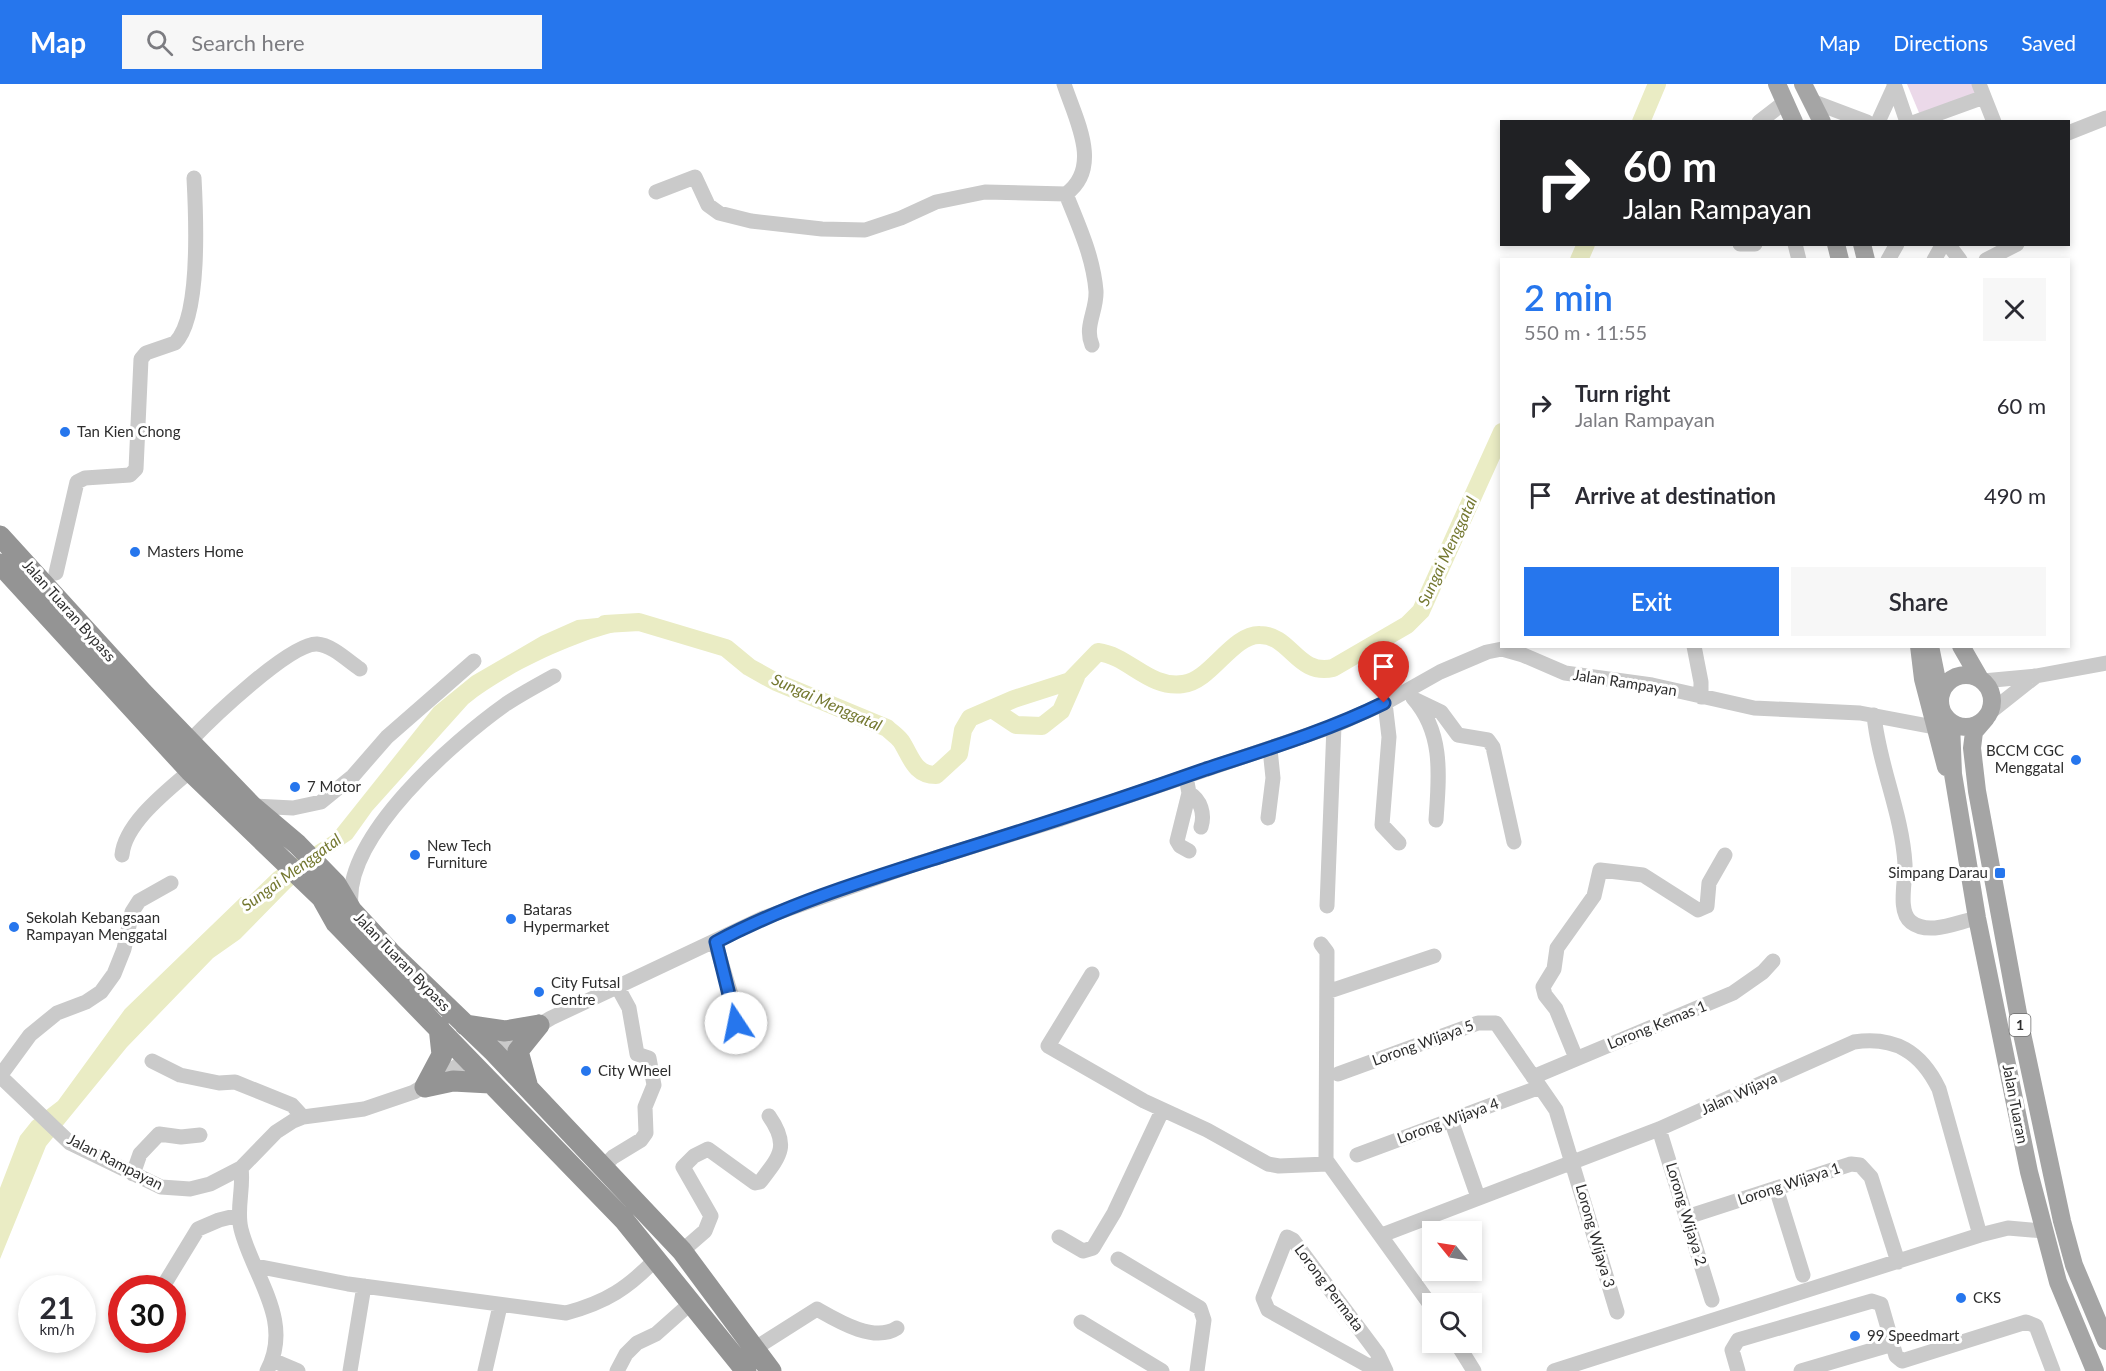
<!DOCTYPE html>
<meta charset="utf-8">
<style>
:root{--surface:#fff;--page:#f7f7f7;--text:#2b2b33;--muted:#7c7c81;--accent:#2676ed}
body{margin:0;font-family:Lato,sans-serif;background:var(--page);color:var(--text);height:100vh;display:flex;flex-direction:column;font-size:22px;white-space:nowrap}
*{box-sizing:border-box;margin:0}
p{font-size:20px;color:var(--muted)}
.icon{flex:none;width:33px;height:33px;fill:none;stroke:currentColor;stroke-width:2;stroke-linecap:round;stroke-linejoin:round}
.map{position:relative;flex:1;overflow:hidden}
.panel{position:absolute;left:1500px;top:174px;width:570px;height:390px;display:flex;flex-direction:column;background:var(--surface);border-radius:0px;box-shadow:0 3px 9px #0003}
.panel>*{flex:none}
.top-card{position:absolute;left:1500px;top:36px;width:570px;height:126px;border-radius:0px;box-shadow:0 3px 9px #0003;background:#202124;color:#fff;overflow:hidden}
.needle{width:39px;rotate:300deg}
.buttons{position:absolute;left:1422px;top:1137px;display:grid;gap:12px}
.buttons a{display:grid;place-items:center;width:60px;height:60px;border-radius:0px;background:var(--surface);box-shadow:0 3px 9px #0003;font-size:30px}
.speed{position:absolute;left:18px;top:1191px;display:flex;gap:12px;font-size:30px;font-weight:700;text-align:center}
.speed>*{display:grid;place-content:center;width:78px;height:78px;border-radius:50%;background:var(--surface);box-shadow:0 3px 9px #0003;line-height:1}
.speed small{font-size:15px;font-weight:400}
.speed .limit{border:9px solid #d22;background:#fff;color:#111}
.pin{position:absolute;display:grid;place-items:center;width:51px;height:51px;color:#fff;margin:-62px -26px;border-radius:50% 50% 50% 0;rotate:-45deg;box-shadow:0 0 6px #0007}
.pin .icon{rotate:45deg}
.me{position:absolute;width:66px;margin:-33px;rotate:349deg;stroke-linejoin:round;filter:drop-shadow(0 0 4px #0008)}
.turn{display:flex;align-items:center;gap:21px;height:126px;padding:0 24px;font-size:27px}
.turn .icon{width:78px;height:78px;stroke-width:2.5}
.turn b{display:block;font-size:42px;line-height:51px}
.round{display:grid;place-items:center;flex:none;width:63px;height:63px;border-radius:0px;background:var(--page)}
.summary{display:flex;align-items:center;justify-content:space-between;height:102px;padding:0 24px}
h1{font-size:36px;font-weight:600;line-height:45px;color:var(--accent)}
.primary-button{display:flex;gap:12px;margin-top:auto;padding:12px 24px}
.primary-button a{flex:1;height:69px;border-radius:0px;background:var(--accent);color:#fff;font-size:24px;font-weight:600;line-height:69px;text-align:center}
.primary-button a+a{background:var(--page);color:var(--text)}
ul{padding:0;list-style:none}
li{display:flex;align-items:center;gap:18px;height:90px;padding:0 24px}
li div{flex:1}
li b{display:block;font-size:22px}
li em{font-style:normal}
header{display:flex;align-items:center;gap:36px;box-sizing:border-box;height:84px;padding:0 30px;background:var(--accent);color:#fff}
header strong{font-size:28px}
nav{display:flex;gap:33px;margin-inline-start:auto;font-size:21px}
.search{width:420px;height:54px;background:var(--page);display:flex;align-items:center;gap:15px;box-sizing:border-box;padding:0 21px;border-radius:0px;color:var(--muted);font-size:22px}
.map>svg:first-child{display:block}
</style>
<header>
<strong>Map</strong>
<div class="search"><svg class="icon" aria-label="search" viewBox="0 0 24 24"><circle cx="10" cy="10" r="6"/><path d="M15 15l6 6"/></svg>Search here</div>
<nav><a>Map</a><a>Directions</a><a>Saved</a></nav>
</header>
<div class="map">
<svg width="2106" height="1287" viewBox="0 0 2106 1287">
<rect width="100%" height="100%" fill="#fff"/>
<path fill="#ebd9e9" d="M1907 0H1979L1977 8 1920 31Z"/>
<path fill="#eaecc4" d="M627 531V545C578 555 507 588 468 620L372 727 352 755 320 777 290 804 240 855 213 874 127 963 46 1062 0 1175V1104L20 1052 32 1037 58 1017 125 925 241 813H248L274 788 332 751 434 623 472 592 541 552 577 536Z"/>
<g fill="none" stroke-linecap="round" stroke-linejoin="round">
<path stroke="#eaecc4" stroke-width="18" d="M1641 38 1657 0
M1579 176 1586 160
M605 540 639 538 726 564 749 583 776 598 887 644C891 648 897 652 901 657 911 672 914 691 936 691L959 670 963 646 970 634 1014 615 1070 597 1098 568C1129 572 1149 605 1183 600 1211 597 1232 550 1260 551 1291 551 1297 592 1333 584L1407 541 1421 527 1502 348
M992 625 1016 641 1042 642 1061 627 1076 593"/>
<path stroke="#cacaca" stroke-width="15" d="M1894 0 1907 38
M1979 0 1994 38
M1814 18 1867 38
M1759 38 1786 17
M1878 38 1894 3
M1915 38 1984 13
M2068 49 2106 34
M656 108 695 93 708 121 719 129 751 137 822 145 865 146 901 134 936 118 985 108 1066 110C1103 83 1075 34 1064 0
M1066 110C1079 143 1093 172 1096 207 1097 227 1084 242 1092 261
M1740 160H1755
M1795 160 1799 176
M1948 160 1960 176
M1888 176 1897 160
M1934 176 1943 160
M1986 176 2017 160
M56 489 77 398 85 394 130 391 136 385 141 275 146 269 175 259C201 233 196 131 194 94
M1694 562 1701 598V613
M1983 597 2036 592 2106 579
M1413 614C1444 649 1439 692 1436 736
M1416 616 1441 628 1458 651 1488 656 1493 663 1514 758
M1385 619 1389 653 1382 741 1399 759
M1989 629 2036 592
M1874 631C1879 682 1902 729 1905 780 1906 796 1897 827 1911 838 1929 852 1957 838 1977 834
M190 657C210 636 290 559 317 560 332 561 348 577 360 585
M1186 693 1189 709 1177 757 1180 762 1189 767
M1189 709C1201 716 1205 730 1201 743
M252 722 293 724 321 718 353 692 387 653 474 577
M1268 734 1273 694 1270 665
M122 771C125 739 167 707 190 687
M351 821C344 752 454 657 506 620 521 610 538 601 554 592
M1327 822 1334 642
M715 858 732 914 740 960
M1321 860 1327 868 1326 1076 1432 1223
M1092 890 1048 962 1144 1017 1207 1046 1268 1080 1279 1082 1327 1080
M1327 908 1434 872
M494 968 551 934 763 834 916 780 1061 735 1334 642 1385 619 1440 588 1487 568 1502 565 1523 571 1565 589 1652 601 1754 624 1860 629 1934 643
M1576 974 1556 925 1545 911 1543 903 1554 885 1557 864 1594 812 1600 786 1643 791 1698 826 1707 822 1709 799 1725 771
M152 977 180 991 219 999 235 998 292 1021 303 1033
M1338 990 1478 939H1496L1556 1026 1617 1228
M0 992 70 1059 161 1103 190 1105 210 1100 241 1084 276 1048 293 1037 303 1033 364 1025 414 1008 469 975
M0 992 30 951 57 929 86 918 101 908 114 890 124 865 132 828 139 817 171 799
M1533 993 1733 909 1763 888 1773 877
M1451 1036 1478 1113
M1659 1045 1712 1216
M1357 1071 1540 1003
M241 1084C244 1104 236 1125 241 1145 253 1193 294 1236 267 1287
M602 1084 613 1073 641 1056 646 1049 645 1023 654 1001 649 974 637 970 629 924 617 902
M133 1090 140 1070 159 1050 181 1053 200 1051
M1776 1104 1803 1191
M1687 1133 1851 1080 1860 1081 1871 1093 1898 1178
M1382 1151 1659 1045 1854 958C1895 952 1921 968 1939 1005L1980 1151
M1059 1153 1083 1167 1093 1164 1114 1129 1162 1027
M682 1167 705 1147 711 1132 683 1083 694 1072 708 1065 755 1099 760 1098C780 1072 790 1062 769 1032
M1118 1175 1200 1224 1204 1236 1197 1287
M256 1182 348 1200 566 1229C607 1218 628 1204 657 1174
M162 1204 198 1145 219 1136 239 1131
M1081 1238 1162 1287
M1456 1258 1474 1287
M754 1265 817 1225C838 1237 874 1259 897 1244
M272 1276 298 1287
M1382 1282 1367 1281 1268 1226 1263 1214 1287 1153 1293 1156 1378 1270 1386 1287
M350 1287 364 1202
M485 1287 500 1222
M617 1287 626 1270 637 1259 656 1250 692 1218
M1554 1287 1980 1151 2008 1144 2044 1147
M1738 1287 1732 1266 1738 1256 1872 1217 1881 1220 1896 1272 1902 1277 2026 1238 2036 1242 2053 1287
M1801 1287 1893 1260"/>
<path stroke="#a5a5a5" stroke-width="18" d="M1777 0 1794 38
M1803 0 1822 38
M1836 160 1840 176
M1862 160 1866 176
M1919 562 1923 595 1946 683
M1930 562 1940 611
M1961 562 1980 595
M1940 617a26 26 0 1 1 52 0a26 26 0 1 1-52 0Z
M1986 634 1974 648 1972 664 1977 707 2020 940 2062 1137 2074 1181 2106 1257
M1951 639 1953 690 1977 834 2029 1088 2058 1198 2095 1287"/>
<path stroke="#949494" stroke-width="21" d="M0 452 143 609 252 722 297 760 336 800 352 827 390 868 494 968 682 1167 771 1287
M0 480 190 687 322 814 336 839 624 1136 746 1287
M465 941 505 947 539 941
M527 1000 518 967 539 941
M425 1003 453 997 490 999
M425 1003 442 971 439 943"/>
</g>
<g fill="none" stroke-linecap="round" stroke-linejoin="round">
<g stroke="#194d9a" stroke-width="15">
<path id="route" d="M736 939 716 858C789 819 869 795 948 770 1035 743 1121 715 1206 685 1267 665 1327 647 1384 619"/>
</g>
<use href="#route" stroke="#2676ed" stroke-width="10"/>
</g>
<g fill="#2676ed" stroke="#fff" stroke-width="2">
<circle cx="65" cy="348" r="6"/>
<circle cx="135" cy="468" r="6"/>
<circle cx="2076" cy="676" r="6"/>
<circle cx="295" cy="703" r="6"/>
<circle cx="415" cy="771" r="6"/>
<rect x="1994" y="783" width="12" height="12" rx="3"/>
<circle cx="511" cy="835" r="6"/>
<circle cx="14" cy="843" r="6"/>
<circle cx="539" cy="908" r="6"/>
<circle cx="586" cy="987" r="6"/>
<circle cx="1961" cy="1214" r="6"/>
<circle cx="1855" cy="1252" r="6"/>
</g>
<g text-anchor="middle" stroke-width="6" stroke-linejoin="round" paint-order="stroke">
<rect fill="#fff" stroke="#6c6c6c" stroke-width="1.5" x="2009.5" y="930" width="21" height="22" rx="4.5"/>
<g font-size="14" font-weight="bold" fill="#2d2d2d">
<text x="2020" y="946">1</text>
</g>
<g font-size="15" fill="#2d2d2d" stroke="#fff" text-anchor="start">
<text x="77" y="353">Tan Kien Chong</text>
<text x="147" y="473">Masters Home</text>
<text x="2064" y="672" text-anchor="end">BCCM CGC<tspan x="2064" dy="17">Menggatal</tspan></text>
<text x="307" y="708">7 Motor</text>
<text x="427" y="767">New Tech<tspan x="427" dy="17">Furniture</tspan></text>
<text x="1988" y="794" text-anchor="end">Simpang Darau</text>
<text x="523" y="831">Bataras<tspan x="523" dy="17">Hypermarket</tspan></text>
<text x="26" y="839">Sekolah Kebangsaan<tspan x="26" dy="17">Rampayan Menggatal</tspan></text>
<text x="551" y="904">City Futsal<tspan x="551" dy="17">Centre</tspan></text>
<text x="598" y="992">City Wheel</text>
<text x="1973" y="1219">CKS</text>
<text x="1867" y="1257">99 Speedmart</text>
</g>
<g font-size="15" fill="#2d2d2d" stroke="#fff">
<text transform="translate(69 527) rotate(48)" y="5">Jalan Tuaran Bypass</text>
<text transform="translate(1625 599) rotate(9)" y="5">Jalan Rampayan</text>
<text transform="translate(402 878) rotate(46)" y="5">Jalan Tuaran Bypass</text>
<text transform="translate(1657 941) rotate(-22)" y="5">Lorong Kemas 1</text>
<text transform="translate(1423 959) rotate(-20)" y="5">Lorong Wijaya 5</text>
<text transform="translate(1739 1010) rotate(-24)" y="5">Jalan Wijaya</text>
<text transform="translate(2015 1020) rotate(79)" y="5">Jalan Tuaran</text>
<text transform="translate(1448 1037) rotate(-20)" y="5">Lorong Wijaya 4</text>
<text transform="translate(115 1078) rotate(27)" y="5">Jalan Rampayan</text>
<text transform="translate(1789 1100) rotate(-18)" y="5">Lorong Wijaya 1</text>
<text transform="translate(1686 1130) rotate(73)" y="5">Lorong Wijaya 2</text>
<text transform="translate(1595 1152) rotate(74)" y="5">Lorong Wijaya 3</text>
<text transform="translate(1329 1204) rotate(53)" y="5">Lorong Permata</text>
</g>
<g font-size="16" font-style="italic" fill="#747830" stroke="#fff">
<text transform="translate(1447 467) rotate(-65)" y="6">Sungai Menggatal</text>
<text transform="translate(827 618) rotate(24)" y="6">Sungai Menggatal</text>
<text transform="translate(291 788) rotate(-36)" y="6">Sungai Menggatal</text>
</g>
</g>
</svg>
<div class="buttons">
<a><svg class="needle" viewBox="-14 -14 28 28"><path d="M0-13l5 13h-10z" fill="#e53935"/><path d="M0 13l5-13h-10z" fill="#7c7c81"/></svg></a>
<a><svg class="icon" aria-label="search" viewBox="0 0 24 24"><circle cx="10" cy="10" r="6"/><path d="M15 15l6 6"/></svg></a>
</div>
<div class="speed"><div>21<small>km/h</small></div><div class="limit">30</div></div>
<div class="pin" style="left:1384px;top:619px;background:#d93025"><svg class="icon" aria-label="arrive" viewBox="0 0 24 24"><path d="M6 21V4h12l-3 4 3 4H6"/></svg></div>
<svg class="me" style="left:736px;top:939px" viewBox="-20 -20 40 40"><circle r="19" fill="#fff"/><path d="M0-13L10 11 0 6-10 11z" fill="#2676ed"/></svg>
<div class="top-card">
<div class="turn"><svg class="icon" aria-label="right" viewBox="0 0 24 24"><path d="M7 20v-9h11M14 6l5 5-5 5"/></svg><div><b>60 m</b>Jalan Rampayan</div></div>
</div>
<section class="panel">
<div class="summary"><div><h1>2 min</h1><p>550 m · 11:55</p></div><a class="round"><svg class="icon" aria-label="close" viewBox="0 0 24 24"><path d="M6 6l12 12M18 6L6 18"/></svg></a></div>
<ul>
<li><svg class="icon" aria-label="right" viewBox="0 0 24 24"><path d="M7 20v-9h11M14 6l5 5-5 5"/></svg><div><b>Turn right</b><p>Jalan Rampayan</p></div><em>60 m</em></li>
<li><svg class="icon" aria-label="arrive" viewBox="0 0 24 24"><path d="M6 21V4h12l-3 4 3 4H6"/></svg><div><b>Arrive at destination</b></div><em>490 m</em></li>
</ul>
<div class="primary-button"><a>Exit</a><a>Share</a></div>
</section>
</div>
